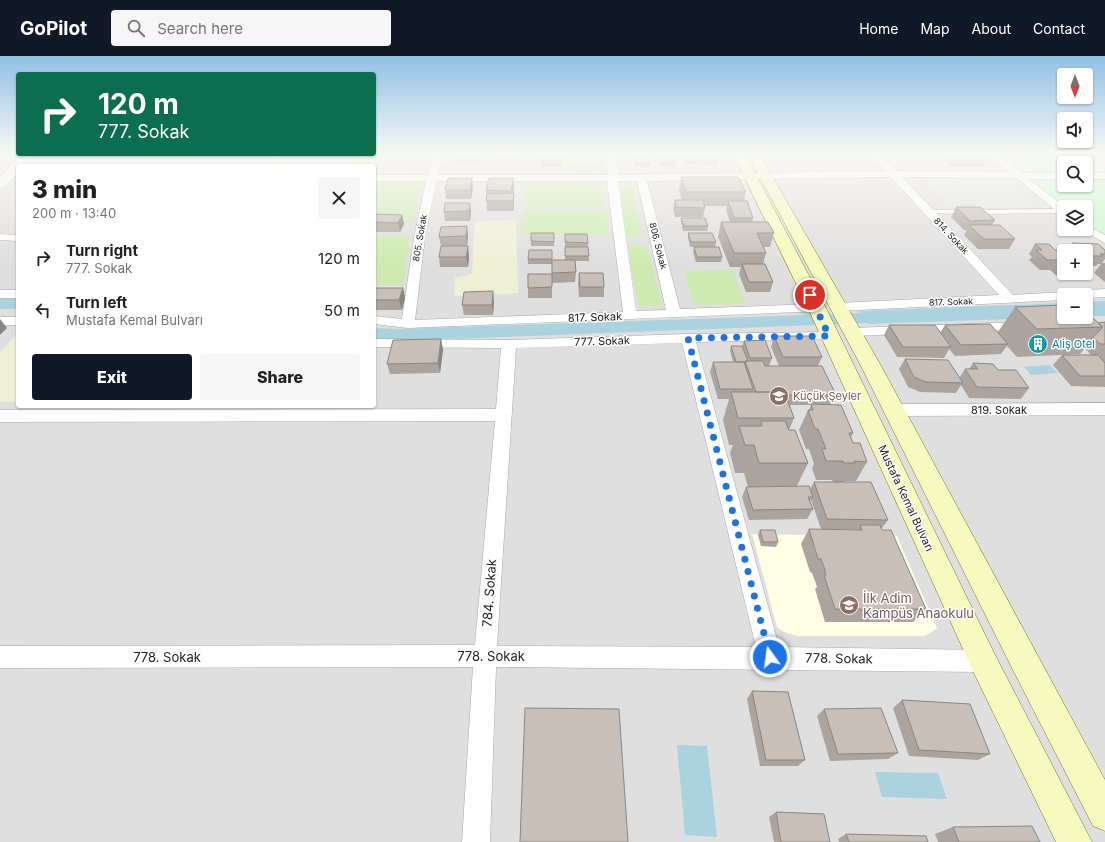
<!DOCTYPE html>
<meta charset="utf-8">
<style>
:root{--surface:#fff;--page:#f6f6f6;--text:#202124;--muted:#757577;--accent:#111827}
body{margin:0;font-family:Inter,sans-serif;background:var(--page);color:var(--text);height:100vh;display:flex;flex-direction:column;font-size:15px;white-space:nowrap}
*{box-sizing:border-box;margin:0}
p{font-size:13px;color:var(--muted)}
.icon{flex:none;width:22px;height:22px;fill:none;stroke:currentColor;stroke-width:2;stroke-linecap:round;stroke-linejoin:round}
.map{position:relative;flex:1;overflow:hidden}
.sheet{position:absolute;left:16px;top:108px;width:360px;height:244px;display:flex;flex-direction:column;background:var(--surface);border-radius:4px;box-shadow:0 1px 3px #0004}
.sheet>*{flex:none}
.hud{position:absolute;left:16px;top:16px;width:360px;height:84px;border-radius:4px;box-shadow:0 1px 3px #0004;background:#0b6e4f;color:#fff;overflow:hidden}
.needle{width:26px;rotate:180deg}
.fabs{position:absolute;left:1057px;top:12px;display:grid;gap:8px}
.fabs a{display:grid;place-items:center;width:36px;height:36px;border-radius:4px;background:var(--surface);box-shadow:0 1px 3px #0004;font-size:20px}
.pin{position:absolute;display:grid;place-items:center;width:34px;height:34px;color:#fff;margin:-17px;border:2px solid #fff;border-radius:50%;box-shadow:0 1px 4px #0007}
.me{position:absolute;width:44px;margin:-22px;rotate:346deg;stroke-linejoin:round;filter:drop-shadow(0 0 3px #0008)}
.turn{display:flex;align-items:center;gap:14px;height:84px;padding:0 16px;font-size:18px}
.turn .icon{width:52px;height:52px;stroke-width:2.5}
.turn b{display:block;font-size:28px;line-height:34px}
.round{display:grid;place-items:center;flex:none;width:42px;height:42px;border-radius:4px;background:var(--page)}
.headline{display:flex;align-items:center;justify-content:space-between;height:68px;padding:0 16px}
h1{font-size:24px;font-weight:800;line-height:30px}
.cta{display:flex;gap:8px;margin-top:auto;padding:8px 16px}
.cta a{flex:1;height:46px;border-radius:4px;background:var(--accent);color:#fff;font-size:16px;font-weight:800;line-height:46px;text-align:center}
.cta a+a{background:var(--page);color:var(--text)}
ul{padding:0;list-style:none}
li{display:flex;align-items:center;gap:12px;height:52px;padding:0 16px}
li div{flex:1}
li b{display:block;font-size:15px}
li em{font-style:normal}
header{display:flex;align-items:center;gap:24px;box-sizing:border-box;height:56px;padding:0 20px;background:var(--accent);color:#fff}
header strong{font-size:19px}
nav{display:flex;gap:22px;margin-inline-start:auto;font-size:14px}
.search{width:280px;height:36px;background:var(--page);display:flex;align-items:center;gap:10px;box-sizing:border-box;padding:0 14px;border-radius:4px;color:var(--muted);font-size:15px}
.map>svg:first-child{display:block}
</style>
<header>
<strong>GoPilot</strong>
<div class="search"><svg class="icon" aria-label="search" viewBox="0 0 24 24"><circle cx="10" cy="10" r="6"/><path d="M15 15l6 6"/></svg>Search here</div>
<nav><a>Home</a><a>Map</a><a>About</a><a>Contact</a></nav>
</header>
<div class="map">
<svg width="1105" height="786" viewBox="0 0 1105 786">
<rect width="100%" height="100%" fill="#f2efe9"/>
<path fill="#e0dfdf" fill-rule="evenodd" d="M0 98H1105V786H0ZM1064 107H1086V129H1064ZM18 110H374V350H18ZM1064 151H1086V173H1064ZM1064 195H1086V217H1064ZM1064 239H1086V261H1064Z"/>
<path fill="#ffffe5" d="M752 478 897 480 937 572 929 578 923 580H797L784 576 777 571Z"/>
<path fill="#eef0d5" d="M516 164 518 237 454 240 455 222 472 218 475 165Z
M18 277V346H0V296Z"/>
<path fill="#cdebb0" d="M362 98H385L381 106H358Z
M564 101H603L604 111 593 116 564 115Z
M378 125 421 126 414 166H374V136Z
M524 125 602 126 604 151 522 150Z
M617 131H633L642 181H625Z
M523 153 607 154 609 178H520Z
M374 180H410L403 229H374Z
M636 187 648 193 662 250H639L627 192Z
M733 214 746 248 694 249 684 215Z"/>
<path fill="#c8facc" d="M1008 98H1089L1105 108V117H1093L1086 113V107H1064V113H1034L1038 117C1027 117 1021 114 1013 108L1019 107Z
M1036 124H1049L1053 127H1064V129H1086V127H1105V182L1086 167V151H1066L1034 125Z"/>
<path fill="#e2e2e2" d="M374 112H409L407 118H374Z
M1007 125 1038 151 949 152 924 126Z"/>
<path fill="#aad3df" d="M1105 245V260H1086V246Z
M1064 247V261H1071L867 268 860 255Z
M1049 309 1058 317 1031 319 1024 311Z
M677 689 707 690 717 781 685 779Z
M875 716 938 717 947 743 882 741Z"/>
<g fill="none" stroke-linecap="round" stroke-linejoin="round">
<path fill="#aad3df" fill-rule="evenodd" d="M0 243H18V253H0Z
M894 256 900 257 903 261 900 265 894 266 399 285 374 284V272L399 273Z"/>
<g stroke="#a9a9a9" stroke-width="1">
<path id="service" d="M1063 153V157L975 158 972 156 975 154Z
M928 154H963L966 156 963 158 926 157V155Z"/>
</g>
<g stroke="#a9a9a9" stroke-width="1">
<path id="minor" d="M271 98H281L273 110H263Z
M434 98H444L438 119H608L605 98H615L618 119 886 115 870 98H880L896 115 1009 116 988 98H999L1022 117H1064V123H1029L1065 151 1064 159 1060 158 1017 122 902 121 1013 239 1064 236 1069 238 1075 235 1105 233V241L1086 242V239H1064V244L838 255 833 254 831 251 833 248 838 247 999 239 891 121 647 125 680 253 817 248 822 249 824 252 822 255 408 272 374 268V260L402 263 414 182 426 125H374V119H428ZM436 125H607L623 256 415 264 425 182ZM618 125H637L666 254 636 255Z
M1086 117H1105V123H1086Z
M1086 169 1105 179V187L1082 174 1081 173H1086Z
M0 178 18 179V185L0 184Z
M0 234H18V242H0Z
M0 261H18V269H0Z
M1024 266 1029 267 1031 270 1029 273 852 280 847 279 845 276 847 273 852 272Z
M829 276 834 277 836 280 834 283 696 286 779 591 983 594 991 597 994 605 991 613 983 616 496 611 490 786H462L473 611 0 612V590L475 589 495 365 0 366V354L496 353 501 292 374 291V283L509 284 688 278ZM682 287 756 591 497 590 516 292Z
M1105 347V359L894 360 888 358 886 354 888 350 894 348Z"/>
</g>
<g stroke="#a9a9a9" stroke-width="1">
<path id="tertiary" d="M23 98H36L25 110H18V117L4 131 0 132V121Z"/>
</g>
<g stroke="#707d05" stroke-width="1">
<path id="secondary" d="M733 98H745L826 252 993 595 1092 786H1056L973 615 808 252Z
M758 102 762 103 764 106 880 308 1105 724V775L1093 770 1014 616 860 308 752 106 754 103Z"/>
</g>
<use href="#service" fill="#fff" fill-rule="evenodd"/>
<use href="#minor" fill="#fff" fill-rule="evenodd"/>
<use href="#tertiary" fill="#fff" fill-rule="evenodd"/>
<use href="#secondary" fill="#f7fabf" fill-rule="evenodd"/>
</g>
<path fill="#aba49e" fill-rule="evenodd" d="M299 98H319L317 101H300Z
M328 98H347L345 101H328Z
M455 98H481L480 107H456Z
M495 98H520V105H495Z
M541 98H562V111H541Z
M634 98 651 107 650 111H635L633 102Z
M658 98H674L676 106 675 111 660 110 658 101Z
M683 98H718L719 100 717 109 685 108 682 101Z
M892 98H928V99H893Z
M942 98H983L987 102 983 111H950L941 101Z
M681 121 746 136 744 145 753 162 752 166 774 177 770 191H763L766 197 763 208 773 226 770 236H746L739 218 741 211H730L718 181 721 166H730L726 154 727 150H705V152L703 161H675L673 153 675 144H682L679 134Z
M514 122V132L513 137H514V155H487L486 134Z
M473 131 471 143H446L445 134Z
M470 147 471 156 470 165H445L444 156Z
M956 151 995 164 992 169 1015 183 1009 193H978L964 179 967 174H964L951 161Z
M374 158 402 159 404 168 400 176H374Z
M681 162 708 170 707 175H683L681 166Z
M554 177V190H531V185Z
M688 177 716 186 715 191 722 201 721 206H696L693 196 694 191H690L688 182Z
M565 178 588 187 589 205H575L576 216 575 226 552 227V242H528V232L552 218V208H528V203L552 194V204H565Z
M468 180 467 190H468L469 200 468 211H440L439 201 441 190 439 181Z
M1072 187 1105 194V203L1102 207H1105V226L1094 217 1101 208H1098L1096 210H1086V195H1067Z
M1035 188 1064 196V217H1074L1071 220H1057L1050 214H1040L1029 204 1032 201 1029 198Z
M579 217 604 231V241H579L578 227Z
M374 232H403L405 242 402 254H374Z
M494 246 493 259H464L462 249Z
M1015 251 1098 267 1105 266V331L1071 330 1053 309 1062 299 1099 300 1100 299H1091L1085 292 1080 298 1017 301 1007 290 1001 298 955 300 949 293 944 302 897 301 884 279 889 269 940 277 945 269 998 276Z
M774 280 822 301 818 310 836 339 831 349 853 377 851 381 853 387 867 406 856 425H845L844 426 888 464 881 473 926 553 913 566H825L815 533 817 531 815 525 812 517 810 516 801 488 809 473 856 474 857 473H821L811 444 810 446 813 453 807 463 749 464 742 441 746 431H748L744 417H735L730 397 733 389H729L723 364 729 343H718L710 316 713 306H733L730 295 731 290H742L744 285 772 302 769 310H779L771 291ZM790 349H811L809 354H808L799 374 806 393H809L814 408 812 412 816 424H832L833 426H814L810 433 797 430 808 407 789 374 794 362Z
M441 283 443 294 440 317 390 318 387 308Z
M905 303 959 322 965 313H969L973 307 998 314 1029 332 1021 343 969 342 961 329 956 337 920 336 908 331 899 313Z
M760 474 778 486 776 491 761 490 758 479Z
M752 635 805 704 798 710H760L747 643Z
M902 644 990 698 978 704 909 700 893 652Z
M824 653 898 697 888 703 830 705 817 660Z
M776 756 830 786H774L769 761Z
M953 771 1040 786H938L935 778Z
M846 778 928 786H839L838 783Z"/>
<path fill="#8b8681" d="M480 98H481L480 107Z
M472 122 473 131 471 143 470 134Z
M514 122V132L512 144 511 135Z
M514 137V155L513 145Z
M470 147 471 156 470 165 469 155Z
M402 159 404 168 400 176 398 167Z
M467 170 468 180 467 190 466 180Z
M468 190 469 200 468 211 466 201Z
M403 232 405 242 402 254 399 244Z
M493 235 494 246 493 259 492 249Z
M0 263 7 272 0 279Z
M441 283 443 294 440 317 438 307Z"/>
<path fill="#c7bfb8" stroke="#8b8681" d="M541 98H562V102H540Z
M634 98H649L651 107H635Z
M659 98H674L676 106H660Z
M686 98H718L719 100H686Z
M951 98H983L987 102H955Z
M681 121H738L746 136H686Z
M448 122H472L470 134H445Z
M489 122H514L511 135 486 134Z
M514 137 513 145H486L487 138Z
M675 144H703L705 152 676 151Z
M728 145H747L753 162H734Z
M445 147H470L469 155 444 156Z
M956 151H980L995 164 970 165Z
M374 158 402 159 398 167 374 166Z
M681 162H705L708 170H684Z
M721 166H768L774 177H757L766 197H734Z
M969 169H1000L1015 183H984Z
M467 170 466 180 439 181 441 171Z
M531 177H554V186L531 185Z
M688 177H712L716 186H691Z
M565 178H587L588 187 565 186Z
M1072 187 1098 188 1105 194V198H1100L1103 200H1093L1086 197V195H1080Z
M1035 188H1049L1055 194 1064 196V210L1057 204H1047L1036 194H1042Z
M441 190H468L466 201H439Z
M565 191H588L589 200H565Z
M694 191H719L722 201H697Z
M529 194H552V203H528Z
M552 204H575L576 216 552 217Z
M742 208H765L773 226H749Z
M579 217H603L604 231H580Z
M528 218H552V231L528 232Z
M374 232H403L399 244H374Z
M493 235 492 249H462L464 236Z
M1064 249V261H1086V256L1103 271 1037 273 1015 251Z
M1105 266V288H1100L1093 281 1103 271 1098 267Z
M990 268 1008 288 961 289 945 269Z
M889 269H935L951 291H903Z
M774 280H812L822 301H783Z
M441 283 438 307 387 308 393 284Z
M765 284 772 302H750L744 285Z
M731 290H742L748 305H745V307L744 306H736Z
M1062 299H1098L1105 307V320H1080Z
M905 303 948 304 963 327 926 326 914 321Z
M745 305H763L765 310H822L836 339H786L785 338H774L773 336H756Z
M713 306H744L753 333H720Z
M973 307 993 308 998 314H1016L1029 332 977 331 965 313H978Z
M731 336H773L774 338H785L794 362H738Z
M811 348 841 349 853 377H849L853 387H860L867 406 854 405 855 407H844L843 405H826L822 393H826L818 373H815L808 354H813Z
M761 365H785L789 374H795L808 407H759L754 389H745L739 370H762Z
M814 426H871L888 464 827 463Z
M809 430 813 441H808L813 453 753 454 746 431Z
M860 469H880L882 474H891L926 553H835L824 519H826L824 511 821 503H818L809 473 862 474Z
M760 474H775L778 486H763Z
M752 635 788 636 805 704H766Z
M902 644 970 648 990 698 919 694Z
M525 652 619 653 628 786H520Z
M881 652 898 697 838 698 824 653Z
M776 756 824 758 830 786H781Z
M1032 770 1040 786H959L953 771Z
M846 778 926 780 928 786H849Z"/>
<linearGradient id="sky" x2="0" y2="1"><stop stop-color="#8fc0e4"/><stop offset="0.47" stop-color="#f9f8f5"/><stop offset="1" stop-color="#f9f8f5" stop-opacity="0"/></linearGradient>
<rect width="1105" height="208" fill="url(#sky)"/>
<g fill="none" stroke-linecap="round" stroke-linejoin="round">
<path stroke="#1a73e8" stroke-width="7" stroke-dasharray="0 12.6" d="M770 601 688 282 829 280 810 239"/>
</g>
<defs>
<g id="building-disc" transform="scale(1)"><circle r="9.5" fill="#0f9aa8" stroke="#fff"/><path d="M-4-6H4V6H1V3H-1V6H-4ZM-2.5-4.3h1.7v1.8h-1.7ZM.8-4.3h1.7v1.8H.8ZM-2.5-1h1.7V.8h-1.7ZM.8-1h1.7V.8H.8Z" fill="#fff"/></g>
<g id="school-disc" transform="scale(1)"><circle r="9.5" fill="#8d6e63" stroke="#fff"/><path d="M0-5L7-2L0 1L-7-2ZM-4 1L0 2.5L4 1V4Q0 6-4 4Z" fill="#fff"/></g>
</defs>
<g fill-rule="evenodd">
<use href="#building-disc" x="1038" y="288"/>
<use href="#school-disc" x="779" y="340"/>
<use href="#school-disc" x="849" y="549"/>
</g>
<g text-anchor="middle" stroke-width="3" stroke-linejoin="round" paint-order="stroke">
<g font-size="9" fill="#222" stroke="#fff">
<text transform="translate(951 180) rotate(47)" y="3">814. Sokak</text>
<text transform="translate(420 182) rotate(-80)" y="3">805. Sokak</text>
<text transform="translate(658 190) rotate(76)" y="3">806. Sokak</text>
<text transform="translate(951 246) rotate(-2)" y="3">817. Sokak</text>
</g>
<g font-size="11" fill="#222" stroke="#fff">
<text transform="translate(595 261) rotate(-2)" y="4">817. Sokak</text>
<text transform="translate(602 285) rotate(-2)" y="4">777. Sokak</text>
<text x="999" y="358">819. Sokak</text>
<text transform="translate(906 442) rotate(65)" y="4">Mustafa Kemal Bulvarı</text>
</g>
<g font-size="11" fill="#0d838f" stroke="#fff" text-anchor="start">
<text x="1052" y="292">Aliş Otel</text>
</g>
<g font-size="11" fill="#785e54" stroke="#fff" text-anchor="start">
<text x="793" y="344">Küçük Şeyler</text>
</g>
<g font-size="13" fill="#222" stroke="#fff">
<text transform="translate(489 537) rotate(-86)" y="5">784. Sokak</text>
<text x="491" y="605">778. Sokak</text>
<text x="167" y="606">778. Sokak</text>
<text transform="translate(839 602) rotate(1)" y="5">778. Sokak</text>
</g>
<g font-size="13" fill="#785e54" stroke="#fff" text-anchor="start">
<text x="863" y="547">İlk Adim<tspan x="863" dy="15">Kampüs Anaokulu</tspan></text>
</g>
</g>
</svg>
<div class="fabs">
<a><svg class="needle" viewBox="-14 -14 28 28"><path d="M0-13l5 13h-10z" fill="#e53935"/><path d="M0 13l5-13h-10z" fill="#757577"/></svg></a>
<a><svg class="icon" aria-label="sound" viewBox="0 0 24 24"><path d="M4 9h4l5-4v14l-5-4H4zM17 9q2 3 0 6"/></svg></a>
<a><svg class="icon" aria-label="search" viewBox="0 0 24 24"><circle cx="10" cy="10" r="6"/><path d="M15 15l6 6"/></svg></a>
<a><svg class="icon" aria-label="layers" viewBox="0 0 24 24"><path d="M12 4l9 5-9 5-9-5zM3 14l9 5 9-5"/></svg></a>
<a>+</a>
<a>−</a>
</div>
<div class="pin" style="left:810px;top:239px;background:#d93025"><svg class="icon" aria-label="arrive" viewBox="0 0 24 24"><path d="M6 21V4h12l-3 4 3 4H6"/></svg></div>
<svg class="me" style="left:770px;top:601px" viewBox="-20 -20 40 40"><circle r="17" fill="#1a73e8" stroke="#fff" stroke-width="3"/><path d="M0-11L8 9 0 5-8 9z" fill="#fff"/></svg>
<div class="hud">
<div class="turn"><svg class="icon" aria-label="right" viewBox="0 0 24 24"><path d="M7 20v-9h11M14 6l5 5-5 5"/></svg><div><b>120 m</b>777. Sokak</div></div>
</div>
<section class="sheet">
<div class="headline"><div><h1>3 min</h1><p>200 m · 13:40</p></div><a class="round"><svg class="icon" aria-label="close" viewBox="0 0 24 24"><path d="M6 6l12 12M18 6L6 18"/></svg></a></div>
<ul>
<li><svg class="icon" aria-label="right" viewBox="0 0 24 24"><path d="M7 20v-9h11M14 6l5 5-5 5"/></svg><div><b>Turn right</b><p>777. Sokak</p></div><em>120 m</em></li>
<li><svg class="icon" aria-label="left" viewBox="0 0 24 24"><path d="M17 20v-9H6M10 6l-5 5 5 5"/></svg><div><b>Turn left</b><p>Mustafa Kemal Bulvarı</p></div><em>50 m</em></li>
</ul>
<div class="cta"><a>Exit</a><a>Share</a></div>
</section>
</div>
